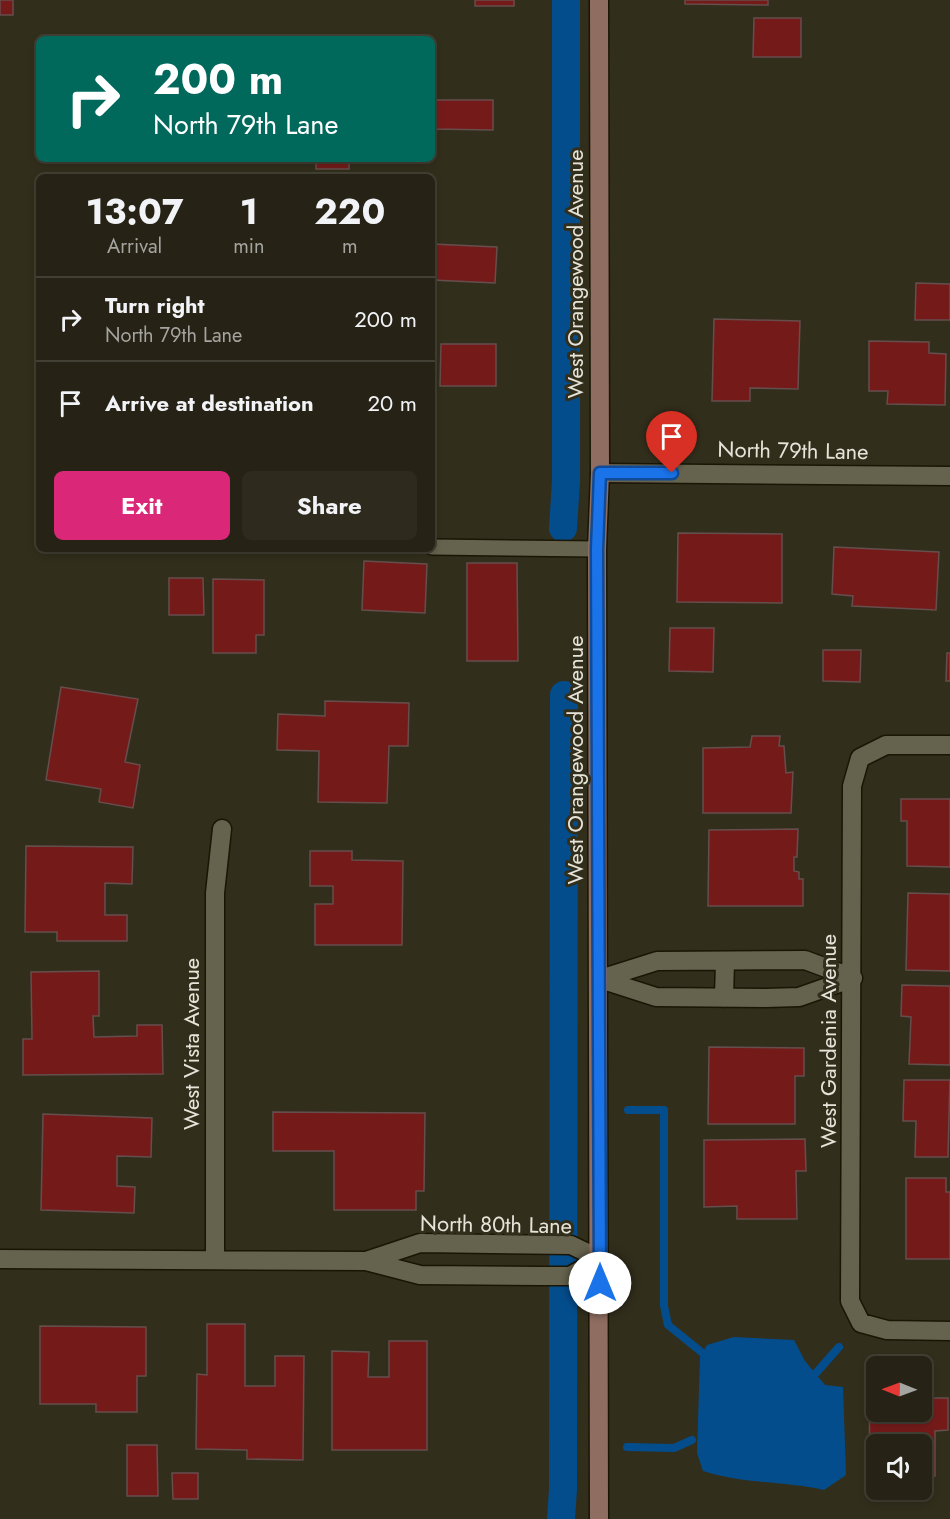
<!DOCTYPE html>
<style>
:root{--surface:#262215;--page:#2e2a1e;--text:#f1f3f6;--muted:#a4a4a0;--line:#423f34;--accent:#db2777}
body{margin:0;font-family:Jost,sans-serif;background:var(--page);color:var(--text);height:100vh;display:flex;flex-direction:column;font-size:22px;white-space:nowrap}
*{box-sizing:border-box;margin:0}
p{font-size:20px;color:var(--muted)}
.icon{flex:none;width:33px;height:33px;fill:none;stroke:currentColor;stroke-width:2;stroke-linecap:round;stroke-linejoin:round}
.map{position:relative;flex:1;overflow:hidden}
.side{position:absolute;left:36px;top:174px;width:399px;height:378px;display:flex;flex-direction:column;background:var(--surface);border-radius:9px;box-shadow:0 3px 9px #0003,0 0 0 2px var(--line)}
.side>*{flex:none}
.banner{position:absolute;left:36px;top:36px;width:399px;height:126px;border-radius:9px;box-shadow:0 3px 9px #0003,0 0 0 2px var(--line);background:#00695c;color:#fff;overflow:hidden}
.needle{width:39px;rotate:271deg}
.fabs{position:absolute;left:866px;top:1356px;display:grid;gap:12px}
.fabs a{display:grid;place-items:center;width:66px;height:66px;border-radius:9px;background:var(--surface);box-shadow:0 3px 9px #0003,0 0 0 2px var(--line);font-size:30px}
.pin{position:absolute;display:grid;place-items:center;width:51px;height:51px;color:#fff;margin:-62px -26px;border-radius:50% 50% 50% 0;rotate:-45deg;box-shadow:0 0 6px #0007}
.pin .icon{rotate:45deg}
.me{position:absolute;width:66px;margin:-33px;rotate:0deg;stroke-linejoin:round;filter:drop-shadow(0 0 4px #0008)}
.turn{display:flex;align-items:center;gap:21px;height:126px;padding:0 18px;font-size:27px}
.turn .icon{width:78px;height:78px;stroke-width:2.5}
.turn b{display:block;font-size:42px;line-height:51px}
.eta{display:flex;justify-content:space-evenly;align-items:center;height:102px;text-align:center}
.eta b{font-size:36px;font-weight:700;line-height:42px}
.cta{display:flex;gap:12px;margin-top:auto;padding:12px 18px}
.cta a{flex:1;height:69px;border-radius:9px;background:var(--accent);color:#fff;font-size:24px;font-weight:700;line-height:69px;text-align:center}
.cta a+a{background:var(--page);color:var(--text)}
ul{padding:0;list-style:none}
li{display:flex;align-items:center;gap:18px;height:84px;padding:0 18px;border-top:2px solid var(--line)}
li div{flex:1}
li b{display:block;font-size:22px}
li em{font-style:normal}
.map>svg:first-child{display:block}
</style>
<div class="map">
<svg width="950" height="1519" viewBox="0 0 950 1519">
<rect width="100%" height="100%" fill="#322e1c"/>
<path fill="#044d8c" d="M734 1337 794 1340 805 1361 825 1385 843 1387 846 1475 824 1490C784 1481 743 1484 703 1471L697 1453 700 1357 707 1345Z"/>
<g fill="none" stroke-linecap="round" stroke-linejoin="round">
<path stroke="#044d8c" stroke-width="8" d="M628 1110H664V1306L668 1325 710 1359
M816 1373 839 1347
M627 1447 674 1448 692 1440"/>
<path stroke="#044d8c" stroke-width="28" d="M563 528 566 481V0
M561 1519 563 1489 564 695"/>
</g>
<path fill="#741b1a" stroke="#654e4c" stroke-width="1.5" d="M0 0H13V15H0Z
M475 0H514V6H475Z
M685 0H768V5L685 4Z
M754 18H801V57H753Z
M432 100H493V130L432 129Z
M316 159H349V169H316Z
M432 244 497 247 495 283 432 280Z
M916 283 950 284V320H915Z
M714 319 800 321 798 389 750 388V401H712Z
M869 341 929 342V353L946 354 945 405 887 404 888 391H869Z
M441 344H496V386H440Z
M678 533 782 534V603L677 602Z
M834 547 939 552 936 610 852 606 853 596 832 594Z
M364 561 427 564 425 613 362 610Z
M467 563H517L518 661H467Z
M169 578H203L204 615H169Z
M213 579 264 580V635H256V653H213Z
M670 628H714L713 672 669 671Z
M823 650H861L860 682 823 681Z
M947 653H950V681H946Z
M61 687 138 699 125 762 140 765 133 808 99 802 101 789 46 780Z
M325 701 409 703 408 746H389L387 803 318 802 319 751 277 750 278 714 325 716Z
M752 736H780L779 746H784L786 773 793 772 791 813H703V748L750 747Z
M901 799H950V867L907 866V821H901Z
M798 829 797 857H794V871L799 872V879H803V906H708L709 830Z
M26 846 133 847 132 884 105 883V915H127V941H57V932H25Z
M310 851H352V860L403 861 402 945H315V904H333V886H310Z
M908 893 950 894V971L906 970Z
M99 971V1016H93L94 1037 137 1036V1025H162L163 1074 23 1075V1039H32L31 972Z
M902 985 950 986V1065L909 1064 911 1017 901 1016Z
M709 1047 804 1048V1076H795V1124H708Z
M904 1080H950L948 1157H915L916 1121H903Z
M273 1112 425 1113 424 1191H416V1210H334V1151H273Z
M43 1114 152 1118 151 1157 117 1156V1186L135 1187 134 1213 41 1210Z
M805 1139 806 1171H796L797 1219H737V1206L704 1207V1140Z
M906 1178H946V1192H950V1259H906Z
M207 1324H245V1386H275V1356H304L303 1460 247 1459V1450L196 1449 197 1374 207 1375Z
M40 1326 146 1327V1376H137V1412H96V1404H40Z
M389 1341H427V1450H332V1351L369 1352 368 1377H389Z
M869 1386H876V1412H921V1398H948V1430L935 1431V1476H921V1444H876V1476H870Z
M127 1445H157L158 1496H127Z
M172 1473H198V1499H173Z"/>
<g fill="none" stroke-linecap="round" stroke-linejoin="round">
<g stroke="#1a1605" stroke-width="18">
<path id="lane" d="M432 547 597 549"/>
</g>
<g stroke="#1a1605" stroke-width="21">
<path id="street" d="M600 473 950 476
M950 745H886L860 758 852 786 850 1301 861 1323 887 1330 950 1331
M600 979 656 997 766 998 799 997 853 978
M600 979 657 961 805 960 853 978
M724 998 725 961
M0 1259 366 1261 420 1275 542 1276H570L600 1259
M215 1260V893L222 829
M366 1261 420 1243 571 1245 600 1259"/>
</g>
<g stroke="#1a1605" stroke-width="21">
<path id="secondary" d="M599 1519 597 549 600 473 599 0"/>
</g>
<use href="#lane" stroke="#65624d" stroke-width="15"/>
<use href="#street" stroke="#65624d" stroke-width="18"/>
<use href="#secondary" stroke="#8f6d60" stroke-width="18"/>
</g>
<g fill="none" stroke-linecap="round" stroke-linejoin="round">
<g stroke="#114b97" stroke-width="15">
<path id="route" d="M600 1283 597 549 600 473H672"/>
</g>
<use href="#route" stroke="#1a73e8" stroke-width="10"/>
</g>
<g text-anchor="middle" stroke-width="6" stroke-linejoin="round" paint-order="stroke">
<g font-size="22" fill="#e6e4d9" stroke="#322e1c">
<text transform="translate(575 274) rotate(-90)" y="8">West Orangewood Avenue</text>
<text transform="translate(793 450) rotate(1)" y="8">North 79th Lane</text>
<text transform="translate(575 760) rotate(-90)" y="8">West Orangewood Avenue</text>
<text transform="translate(828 1041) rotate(-90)" y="8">West Gardenia Avenue</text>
<text transform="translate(191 1044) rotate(-90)" y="8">West Vista Avenue</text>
<text transform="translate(496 1224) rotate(1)" y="8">North 80th Lane</text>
</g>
</g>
</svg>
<div class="fabs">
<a><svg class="needle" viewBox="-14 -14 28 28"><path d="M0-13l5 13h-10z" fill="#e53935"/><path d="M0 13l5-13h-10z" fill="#a4a4a0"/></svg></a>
<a><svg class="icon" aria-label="sound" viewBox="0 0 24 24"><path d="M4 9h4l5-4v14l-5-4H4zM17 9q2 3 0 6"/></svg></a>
</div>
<div class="pin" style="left:672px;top:473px;background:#d93025"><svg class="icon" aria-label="arrive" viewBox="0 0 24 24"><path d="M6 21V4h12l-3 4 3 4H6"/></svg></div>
<svg class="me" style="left:600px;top:1283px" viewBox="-20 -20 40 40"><circle r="19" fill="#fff"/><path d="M0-13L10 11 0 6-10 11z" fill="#1a73e8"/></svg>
<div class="banner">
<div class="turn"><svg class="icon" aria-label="right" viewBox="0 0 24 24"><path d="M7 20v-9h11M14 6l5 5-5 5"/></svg><div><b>200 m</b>North 79th Lane</div></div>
</div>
<section class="side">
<div class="eta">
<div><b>13:07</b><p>Arrival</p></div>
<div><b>1</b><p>min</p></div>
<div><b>220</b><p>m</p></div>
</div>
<ul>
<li><svg class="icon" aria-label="right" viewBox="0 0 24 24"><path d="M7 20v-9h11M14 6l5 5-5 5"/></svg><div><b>Turn right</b><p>North 79th Lane</p></div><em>200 m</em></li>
<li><svg class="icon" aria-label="arrive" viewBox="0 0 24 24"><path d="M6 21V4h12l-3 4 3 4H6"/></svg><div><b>Arrive at destination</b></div><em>20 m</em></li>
</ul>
<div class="cta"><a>Exit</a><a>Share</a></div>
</section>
</div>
